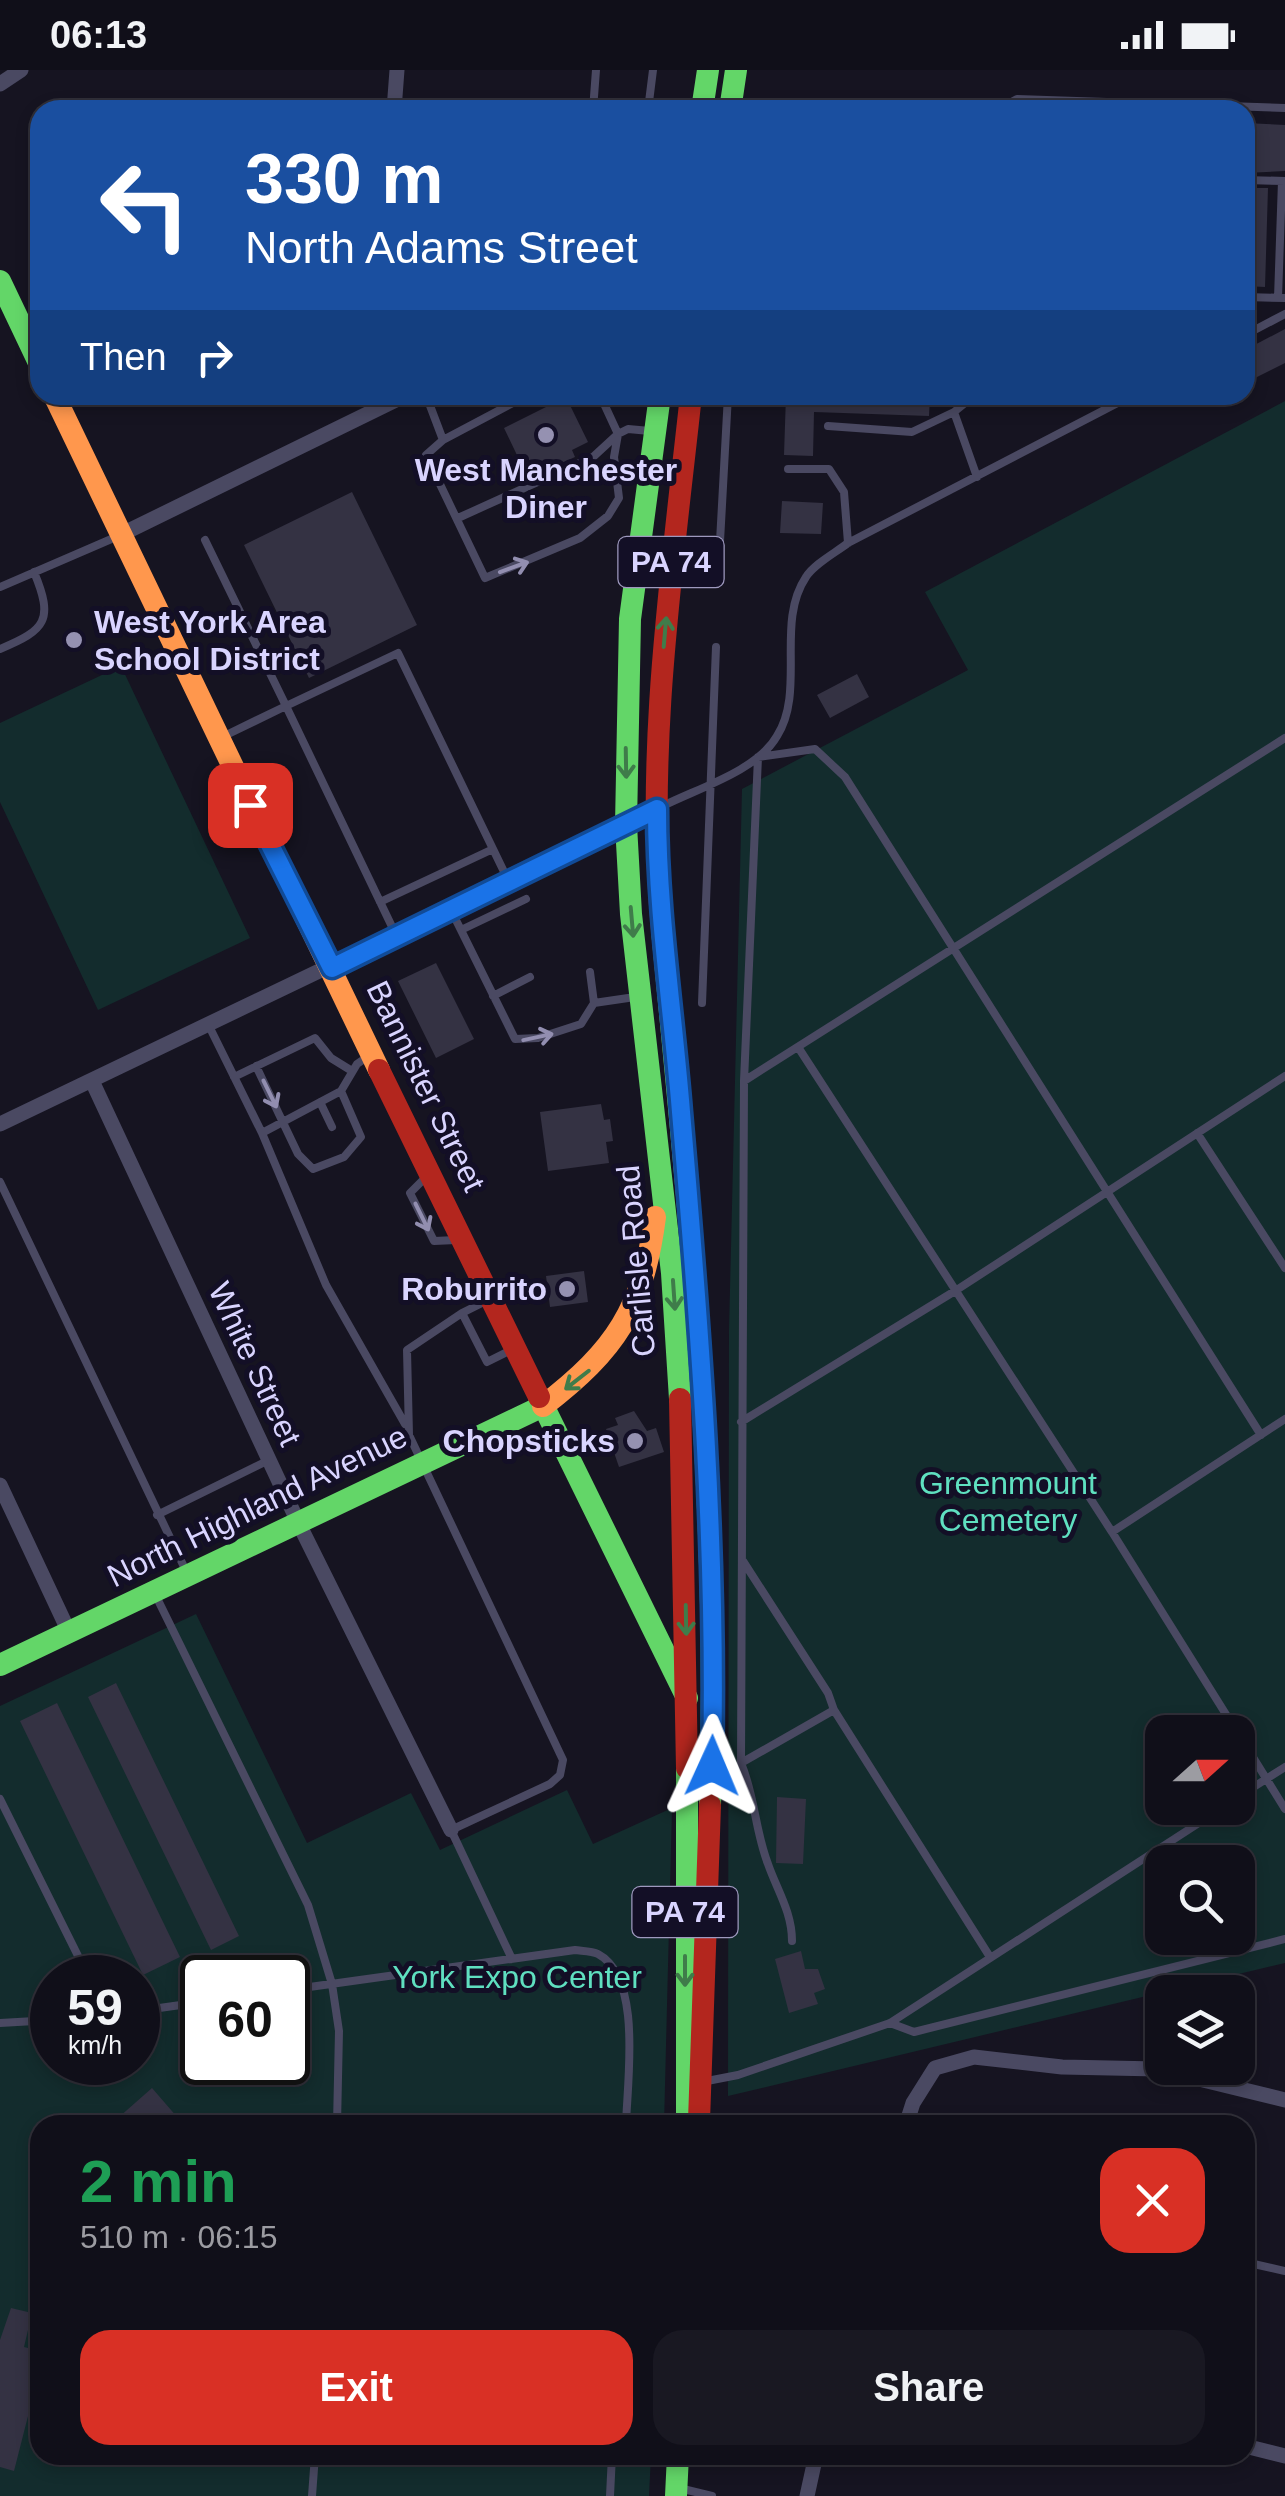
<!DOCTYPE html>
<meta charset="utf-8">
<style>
:root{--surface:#100f19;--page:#191822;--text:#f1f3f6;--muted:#9c9ca2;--line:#302f38;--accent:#d93025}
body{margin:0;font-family:Arial,sans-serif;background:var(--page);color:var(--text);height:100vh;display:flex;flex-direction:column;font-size:38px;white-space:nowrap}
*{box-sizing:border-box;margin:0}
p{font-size:32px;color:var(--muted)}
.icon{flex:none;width:55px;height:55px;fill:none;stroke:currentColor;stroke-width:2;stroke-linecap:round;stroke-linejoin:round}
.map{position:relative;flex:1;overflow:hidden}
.details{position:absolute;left:30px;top:2045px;width:1225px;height:350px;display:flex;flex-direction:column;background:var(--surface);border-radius:30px;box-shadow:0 5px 15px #0003,0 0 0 2px var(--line)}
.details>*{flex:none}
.guide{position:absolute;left:30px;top:30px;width:1225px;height:305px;border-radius:30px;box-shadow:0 5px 15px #0003,0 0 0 2px var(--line);background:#1a4fa0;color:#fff;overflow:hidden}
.needle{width:65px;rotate:69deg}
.fabs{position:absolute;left:1145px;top:1645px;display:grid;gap:20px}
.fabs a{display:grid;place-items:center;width:110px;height:110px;border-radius:20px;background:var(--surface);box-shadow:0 5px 15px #0003,0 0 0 2px var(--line);font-size:50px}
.speed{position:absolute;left:30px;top:1885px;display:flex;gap:20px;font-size:50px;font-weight:700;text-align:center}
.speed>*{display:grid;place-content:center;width:130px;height:130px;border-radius:50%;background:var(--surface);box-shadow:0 5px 15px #0003,0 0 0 2px var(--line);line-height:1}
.speed small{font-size:25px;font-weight:400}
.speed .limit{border:5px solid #111;border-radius:15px;background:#fff;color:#111}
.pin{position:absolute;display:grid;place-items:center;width:85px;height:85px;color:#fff;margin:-42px;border-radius:20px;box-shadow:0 5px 15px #0006}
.me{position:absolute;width:110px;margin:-55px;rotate:1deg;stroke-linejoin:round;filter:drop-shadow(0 0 8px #0008)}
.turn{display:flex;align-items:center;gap:35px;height:210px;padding:0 50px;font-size:45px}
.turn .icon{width:130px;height:130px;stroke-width:2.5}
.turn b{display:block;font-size:70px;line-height:85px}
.then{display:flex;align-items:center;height:95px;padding:0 50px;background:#0003;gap:20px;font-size:38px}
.round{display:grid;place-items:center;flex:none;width:105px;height:105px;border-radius:30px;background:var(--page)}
.overview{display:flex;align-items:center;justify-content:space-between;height:170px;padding:0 50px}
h1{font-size:60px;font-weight:700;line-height:75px;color:#1e9e55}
.cta{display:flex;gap:20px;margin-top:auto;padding:20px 50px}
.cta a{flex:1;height:115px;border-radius:30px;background:var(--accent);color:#fff;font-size:40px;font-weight:700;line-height:115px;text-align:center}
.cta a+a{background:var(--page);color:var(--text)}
.status{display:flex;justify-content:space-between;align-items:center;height:70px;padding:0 50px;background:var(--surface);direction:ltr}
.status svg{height:28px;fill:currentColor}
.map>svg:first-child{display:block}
</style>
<div class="status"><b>06:13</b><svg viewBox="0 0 49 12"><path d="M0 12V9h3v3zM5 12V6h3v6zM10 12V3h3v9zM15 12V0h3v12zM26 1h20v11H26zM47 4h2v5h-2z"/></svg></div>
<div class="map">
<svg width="1285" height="2426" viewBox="0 0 1285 2426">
<rect width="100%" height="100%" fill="#161421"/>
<path fill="#132c2d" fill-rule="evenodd" d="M1285 331V1893L728 2026 729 1261 742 719 968 600 925 522ZM1162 1662H1238V1738H1162ZM1162 1792H1238V1868H1162Z
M121 596 250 868 98 940 0 732V653Z
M196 1544 307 1773 411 1723 440 1780 567 1720 593 1774 672 1738 664 2055H40V2385H651L649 2426H0V1636ZM52 1908H138V1992H52ZM202 1908H288V1992H202Z"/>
<path fill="#343243" d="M1245 53 1285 55V101L1245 103Z
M1245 118H1268L1265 217 1245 216Z
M1285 259V293L1245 313V280Z
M786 325H930L929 346 814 342 813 386 784 385Z
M566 327 588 372 572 380 575 387 555 396 552 391 526 404 504 358Z
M352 422 417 555 309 608 244 475Z
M782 431 823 433 821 464 780 463Z
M857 604 869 627 830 648 817 625Z
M436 893 474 969 436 988 398 911Z
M601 1034 604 1050 610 1049 613 1071 606 1072 609 1093 548 1101 540 1042Z
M584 1201 588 1232 550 1237 546 1206Z
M634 1341 647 1361 656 1358 664 1382 619 1397 606 1359 618 1355 615 1348Z
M116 1613 239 1866 211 1880 88 1627Z
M57 1633 180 1887 143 1905 20 1651Z
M777 1727 806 1729 803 1794 776 1793Z
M801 1881 805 1899H818L825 1919 814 1923 818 1934 789 1943 775 1889Z
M152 2018 184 2055H110Z
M11 2238 32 2243 24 2277 40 2281V2299L14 2401 0 2397V2270Z"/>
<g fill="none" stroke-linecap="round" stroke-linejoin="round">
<path stroke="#4a4962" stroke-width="8" d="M593 40 596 0
M648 40 653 0
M997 40 1017 29 1285 38
M1245 110 1285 111
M1245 227 1285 228
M1278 228 1282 111
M1245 265 1285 244
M426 325 443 370 426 385 485 508 580 468 608 446 619 428 614 387 618 364 600 325
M975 325 954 342 977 407
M828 356 912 362 954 342
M443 370 528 325
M788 399H829L844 422 848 473
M458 448 593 387 618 364 628 359 650 361
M205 470 286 636 398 583 493 779
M718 508 728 325
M0 517 116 467
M0 579C46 560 54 550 34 502
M220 668 286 636 396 865
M665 735C699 718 758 700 777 666 806 620 775 553 806 507 814 494 835 483 848 473L1133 325
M380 832 493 779 509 812
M451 840 515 969 538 968 581 954 594 933
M461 860 526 829
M590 902 594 933 635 927
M493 926 530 907
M702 933 716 577
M209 956 262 1063 341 1021 357 994 370 985
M798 977 1112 1462
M256 996 298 1084 313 1099 344 1087 361 1067 341 1021
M234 1007 315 968 331 988 352 1001
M744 1011 758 687 815 679 845 707 1261 1365
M320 1032 332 1057
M262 1063 326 1215 405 1354
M1197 1063 1285 1198
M428 1105 410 1123 434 1171 456 1170
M0 1112 186 1501
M488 1230 462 1243 487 1292 511 1280
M462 1243 407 1280 409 1365 563 1690 560 1705 550 1714 451 1760 512 1889
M741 1352 955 1221 1285 1006
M157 1445 269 1390
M743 1491 828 1623 834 1640
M155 1524 308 1835 332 1914 339 1961 337 2055
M1237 1662 1112 1462 1285 1349
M1238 1663 1285 1739
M741 1693C755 1726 755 1761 768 1794 777 1820 792 1842 792 1871
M1238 1727 1285 1697
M0 1729 89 1908
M990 1887 834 1640 741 1693 744 1011 1285 668
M288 1920 575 1880C581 1881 592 1881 598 1884 643 1908 627 2012 626 2055
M138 1941 202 1932
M0 1953 52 1950
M890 1953 914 1962 1285 1869
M707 2011 738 2005 890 1953 1222 1738
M1245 2192 1285 2201
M683 2419 712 2426
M312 2426 315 2385
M610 2426 612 2385"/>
<path stroke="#4a4962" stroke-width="15" d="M0 14 21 0
M394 40 397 0
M120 465 406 325
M92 1011 298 1452 451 1760
M0 1054 657 739
M0 1415 69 1562
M906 2055 913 2033 935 1998 974 1987 1062 1997 1158 1999 1285 2030
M1245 2376 1285 2386
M807 2426 816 2385"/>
<path stroke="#63d668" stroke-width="22" d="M702 40 708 0
M730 40 736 0
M0 211 40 295
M660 325 630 549 626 755 631 844 672 1203 680 1329
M662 860C690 1151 720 1442 710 1735
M539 1327 687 1628
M0 1595 543 1336
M687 1698V2055
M676 2426 678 2385"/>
<path stroke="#ff974d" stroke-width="22" d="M54 325 379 1000
M543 1336C616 1280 643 1239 655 1147"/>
<path stroke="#b3261e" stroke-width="22" d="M662 860C645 683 672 501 691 325
M379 1000 539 1327
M680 1329 687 1698
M699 2051 710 1735"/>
</g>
<defs><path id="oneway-shaft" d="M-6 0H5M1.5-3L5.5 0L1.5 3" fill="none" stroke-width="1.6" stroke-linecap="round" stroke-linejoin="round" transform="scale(2.5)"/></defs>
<g stroke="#928eb0">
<use href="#oneway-shaft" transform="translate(514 497) rotate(-20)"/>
<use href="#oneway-shaft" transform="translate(538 967) rotate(-12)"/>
<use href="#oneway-shaft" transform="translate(270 1024) rotate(64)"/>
<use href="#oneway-shaft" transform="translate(422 1147) rotate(64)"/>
</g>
<g stroke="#3f7c4a">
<use href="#oneway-shaft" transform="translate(665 562) rotate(-85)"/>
<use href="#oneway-shaft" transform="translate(626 693) rotate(89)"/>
<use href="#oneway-shaft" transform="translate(632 852) rotate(85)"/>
<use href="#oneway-shaft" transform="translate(674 1225) rotate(86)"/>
<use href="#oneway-shaft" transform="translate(577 1310) rotate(142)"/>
<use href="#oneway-shaft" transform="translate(686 1550) rotate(89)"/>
<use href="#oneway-shaft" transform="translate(685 1901) rotate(90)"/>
</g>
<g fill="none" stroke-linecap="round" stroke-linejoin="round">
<g stroke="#114b97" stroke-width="25">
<path id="route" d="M250 735 332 898 657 739C657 841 673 941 681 1042 700 1260 717 1477 712 1696"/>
</g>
<use href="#route" stroke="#1a73e8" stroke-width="18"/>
</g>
<g fill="#9591b1" stroke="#130f26" stroke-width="4">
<circle cx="546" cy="365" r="10"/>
<circle cx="74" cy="570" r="10"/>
<circle cx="567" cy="1219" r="10"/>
<circle cx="635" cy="1371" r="10"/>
</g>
<g text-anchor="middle" stroke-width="10" stroke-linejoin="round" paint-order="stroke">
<g fill="#130f26" stroke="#9e99be" stroke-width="2.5">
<rect x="618.5" y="467" width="105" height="50" rx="8"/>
<rect x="632.5" y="1817" width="105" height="50" rx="8"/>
</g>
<g font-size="30" font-weight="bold" fill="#d9d4ff">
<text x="671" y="502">PA 74</text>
<text x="685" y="1852">PA 74</text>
</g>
<g font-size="32" font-weight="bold" fill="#d9d4ff" stroke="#130f26" text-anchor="end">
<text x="546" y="411" text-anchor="middle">West Manchester<tspan x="546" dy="37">Diner</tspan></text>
<text x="94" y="563" text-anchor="start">West York Area<tspan x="94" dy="37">School District</tspan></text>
<text x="547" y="1230">Roburrito</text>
<text x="615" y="1382">Chopsticks</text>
</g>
<g font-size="32" fill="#d9d4ff" stroke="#130f26">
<text transform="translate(426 1016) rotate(64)" y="11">Bannister Street</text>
<text transform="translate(636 1191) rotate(-95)" y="11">Carlisle Road</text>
<text transform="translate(255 1294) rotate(65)" y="11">White Street</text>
<text transform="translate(257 1436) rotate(-26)" y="11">North Highland Avenue</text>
</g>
<g font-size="32" fill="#5fe0c0" stroke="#130f26">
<text x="1008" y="1424">Greenmount<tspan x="1008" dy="37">Cemetery</tspan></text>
<text x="517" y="1918">York Expo Center</text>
</g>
</g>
</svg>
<div class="fabs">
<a><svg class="needle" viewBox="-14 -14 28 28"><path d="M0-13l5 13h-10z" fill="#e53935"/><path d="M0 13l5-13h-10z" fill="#9c9ca2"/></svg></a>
<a><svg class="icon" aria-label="search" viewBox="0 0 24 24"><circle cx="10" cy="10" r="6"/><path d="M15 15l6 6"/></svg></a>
<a><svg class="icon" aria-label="layers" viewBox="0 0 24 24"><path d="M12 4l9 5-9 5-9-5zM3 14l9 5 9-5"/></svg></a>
</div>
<div class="speed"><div>59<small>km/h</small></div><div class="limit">60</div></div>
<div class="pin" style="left:250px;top:735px;background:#d93025"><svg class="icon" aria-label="arrive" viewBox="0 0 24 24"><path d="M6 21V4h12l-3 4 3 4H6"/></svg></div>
<svg class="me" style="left:712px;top:1696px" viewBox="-20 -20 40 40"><path d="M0-17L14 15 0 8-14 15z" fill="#1a73e8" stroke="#fff" stroke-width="4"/></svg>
<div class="guide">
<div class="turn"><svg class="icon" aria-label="left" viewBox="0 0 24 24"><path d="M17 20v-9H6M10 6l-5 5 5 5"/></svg><div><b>330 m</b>North Adams Street</div></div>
<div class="then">Then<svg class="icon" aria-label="right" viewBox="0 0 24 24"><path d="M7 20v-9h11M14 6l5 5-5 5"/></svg></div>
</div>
<section class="details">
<div class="overview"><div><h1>2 min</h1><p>510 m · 06:15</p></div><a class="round" style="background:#d93025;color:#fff"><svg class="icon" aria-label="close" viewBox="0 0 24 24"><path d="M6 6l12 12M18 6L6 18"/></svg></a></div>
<div class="cta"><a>Exit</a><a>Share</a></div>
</section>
</div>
